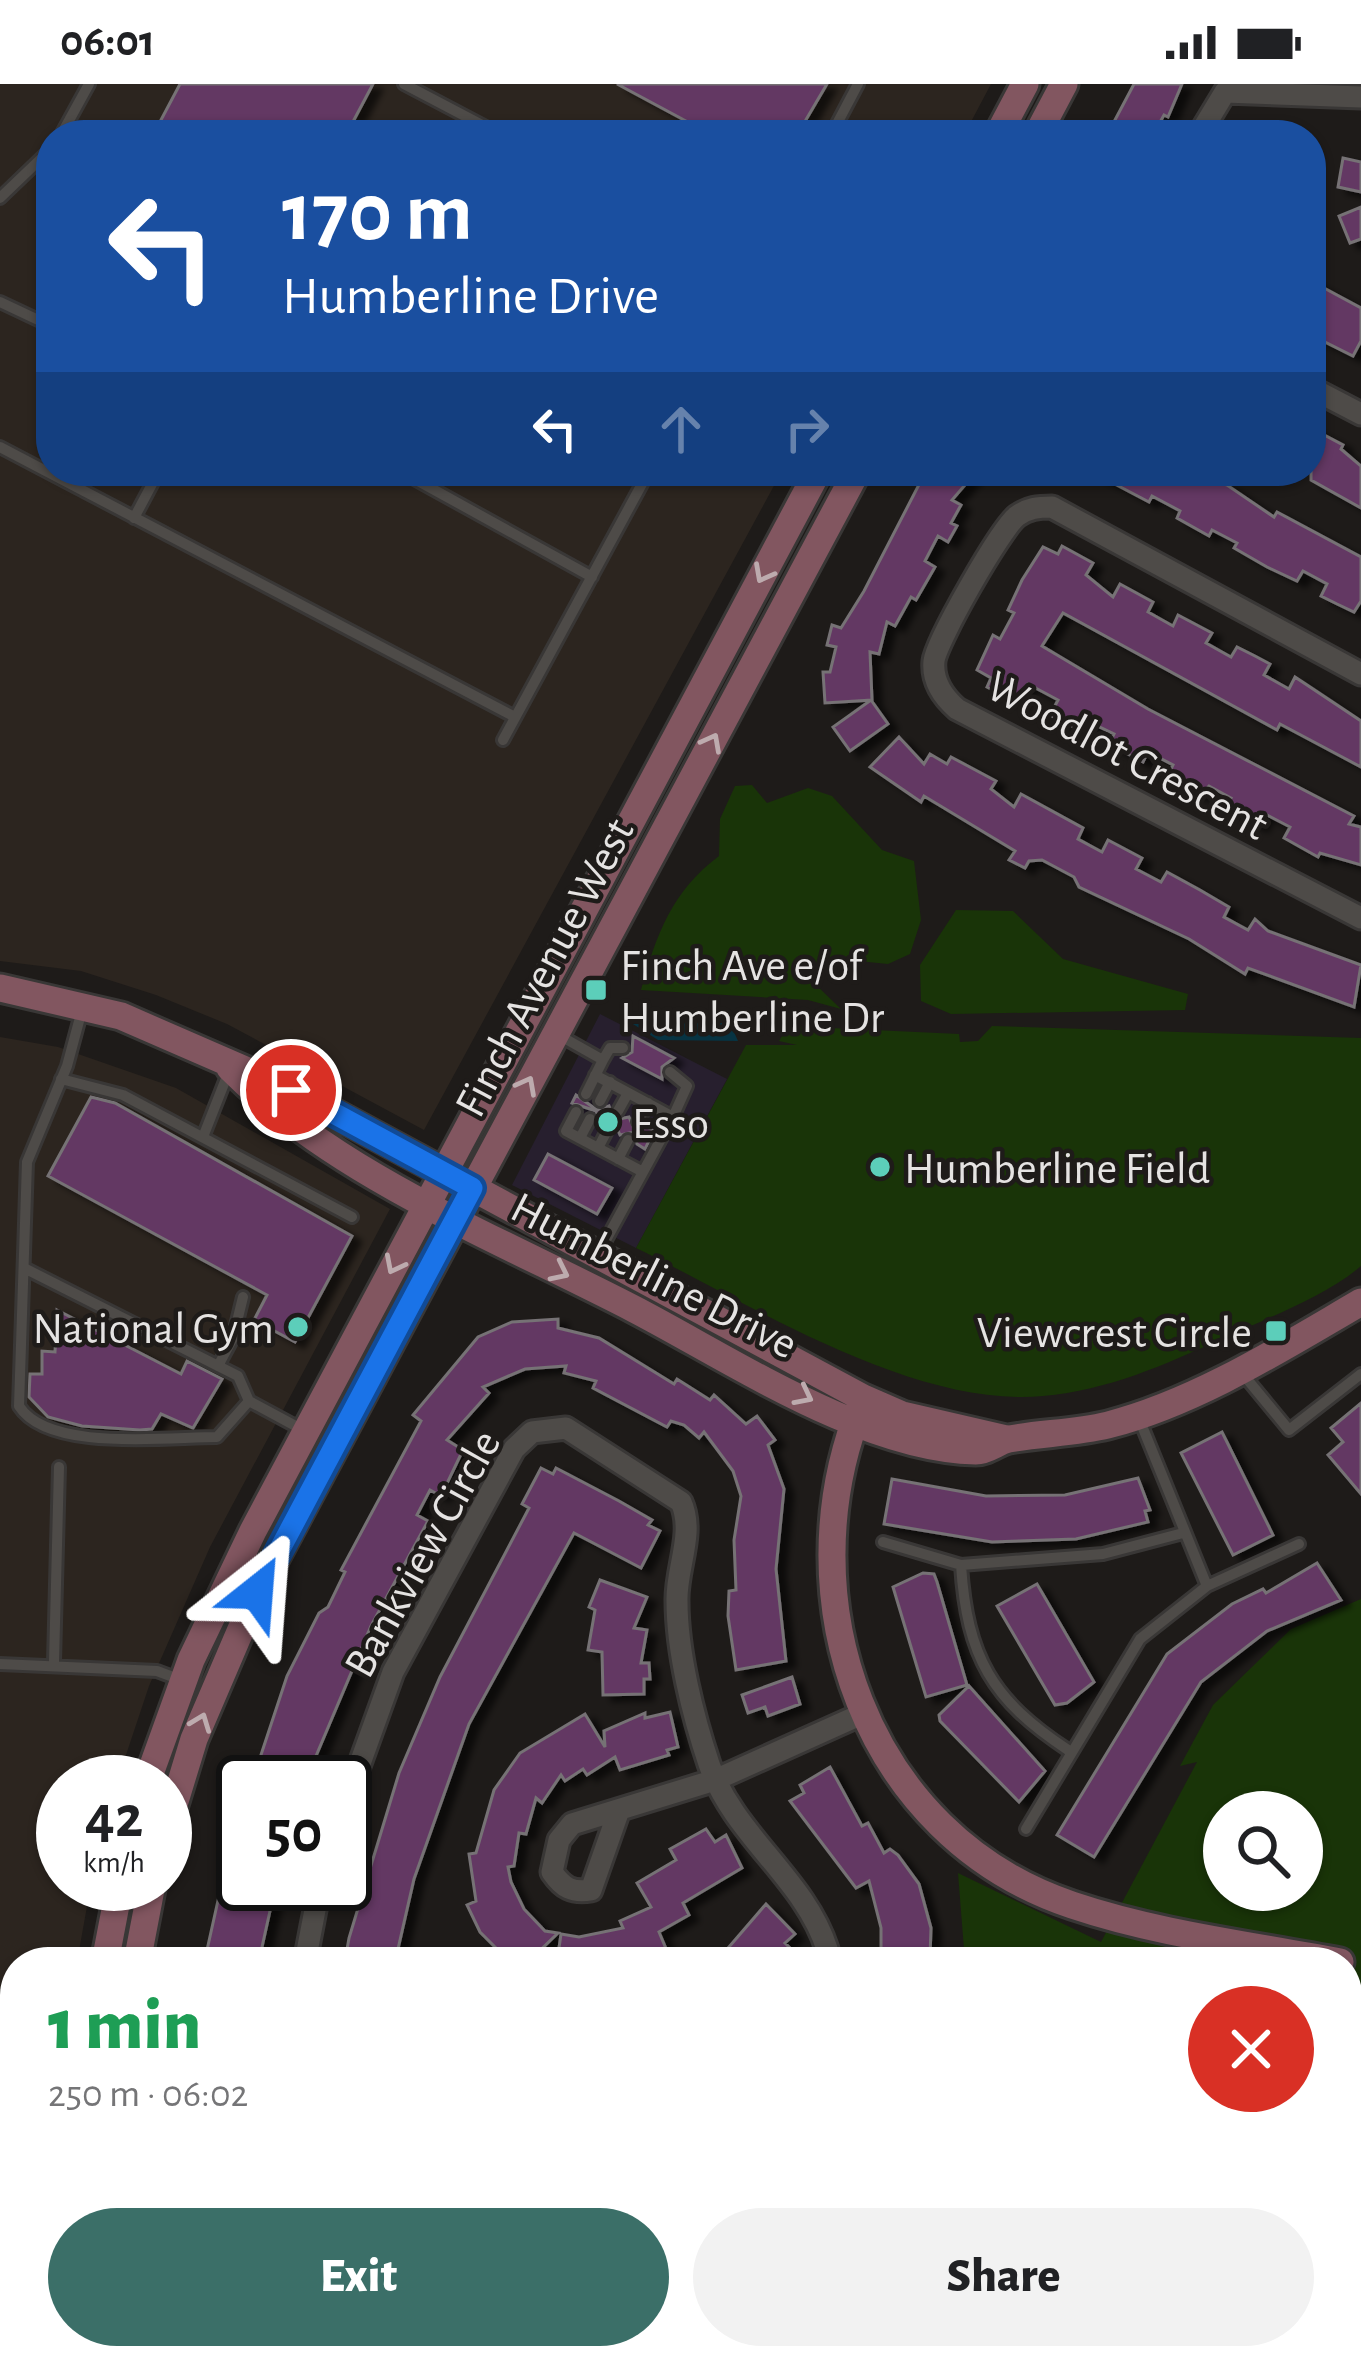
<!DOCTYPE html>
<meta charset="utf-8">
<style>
:root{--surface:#fff;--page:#f2f2f2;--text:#202124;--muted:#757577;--accent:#3b6f68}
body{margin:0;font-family:"Alegreya Sans",sans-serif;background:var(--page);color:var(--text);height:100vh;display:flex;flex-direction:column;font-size:45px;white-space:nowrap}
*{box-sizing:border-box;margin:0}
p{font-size:39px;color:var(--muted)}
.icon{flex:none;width:66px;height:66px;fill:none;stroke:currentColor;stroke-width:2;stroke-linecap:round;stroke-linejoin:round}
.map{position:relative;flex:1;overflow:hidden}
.details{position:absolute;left:0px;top:1863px;width:1362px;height:423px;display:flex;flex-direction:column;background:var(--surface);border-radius:48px 48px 0 0;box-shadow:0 3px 9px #0004}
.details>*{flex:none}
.guide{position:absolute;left:36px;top:36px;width:1290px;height:366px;border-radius:48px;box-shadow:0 3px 9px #0004;background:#1a4fa0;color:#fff;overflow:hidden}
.controls{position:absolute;left:1203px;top:1707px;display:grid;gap:24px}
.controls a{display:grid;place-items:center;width:120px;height:120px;border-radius:50%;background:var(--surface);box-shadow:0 3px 9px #0004;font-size:60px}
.speed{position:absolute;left:36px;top:1671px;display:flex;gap:24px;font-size:60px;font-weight:700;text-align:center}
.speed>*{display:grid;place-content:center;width:156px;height:156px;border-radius:50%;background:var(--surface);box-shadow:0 3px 9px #0004;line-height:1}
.speed small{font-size:30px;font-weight:400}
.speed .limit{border:6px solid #111;border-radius:18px;background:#fff;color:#111}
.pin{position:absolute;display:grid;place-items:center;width:102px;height:102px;color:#fff;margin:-51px;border:6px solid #fff;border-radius:50%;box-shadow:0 3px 12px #0007}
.me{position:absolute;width:132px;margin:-66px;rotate:28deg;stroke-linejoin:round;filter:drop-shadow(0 0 9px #0008)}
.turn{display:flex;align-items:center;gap:42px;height:252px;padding:0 48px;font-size:54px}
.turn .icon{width:156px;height:156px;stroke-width:2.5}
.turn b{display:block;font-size:84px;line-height:102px}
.lanes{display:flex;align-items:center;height:114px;padding:0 48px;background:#0003;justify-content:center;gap:60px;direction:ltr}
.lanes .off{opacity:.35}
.round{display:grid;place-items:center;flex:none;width:126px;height:126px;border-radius:63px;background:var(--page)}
.overview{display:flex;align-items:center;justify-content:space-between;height:204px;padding:0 48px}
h1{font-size:72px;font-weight:800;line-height:90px;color:#1e9e55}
.action{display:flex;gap:24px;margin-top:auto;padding:24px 48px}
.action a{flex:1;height:138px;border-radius:72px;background:var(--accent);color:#fff;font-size:48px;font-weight:800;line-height:138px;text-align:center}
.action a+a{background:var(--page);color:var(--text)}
.status{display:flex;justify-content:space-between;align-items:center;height:84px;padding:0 60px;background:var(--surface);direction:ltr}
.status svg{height:33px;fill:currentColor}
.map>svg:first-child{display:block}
</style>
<div class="status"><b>06:01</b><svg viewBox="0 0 49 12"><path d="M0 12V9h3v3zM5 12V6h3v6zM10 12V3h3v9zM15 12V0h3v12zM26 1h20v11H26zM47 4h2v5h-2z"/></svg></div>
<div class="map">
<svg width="1361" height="2284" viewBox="0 0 1361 2284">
<defs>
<filter id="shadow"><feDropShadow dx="9" dy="5.5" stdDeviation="3" flood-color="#0009"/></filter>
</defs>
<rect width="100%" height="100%" fill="#1e1b19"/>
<path fill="#271f2e" d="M600 930 727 995 636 1164 512 1101Z"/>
<path fill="#2c251f" d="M0 0H991L964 51H51V387H782L424 1046 227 940 156 911 81 887 0 877Z
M0 953 58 963 176 1004 390 1125 210 1463 149 1602 117 1698H63V1800H91L77 1878H15V1989L0 1985Z"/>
<path fill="#193408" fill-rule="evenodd" d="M752 701 767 719 808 704 832 712 882 766 914 777 921 836 910 870 888 880 838 875 815 900 841 925 808 916 641 906C656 851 672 807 719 772L720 735 735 702Z
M956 826 1013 827 1063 875 1188 910 1185 926 951 930 921 917 920 881Z
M788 942 959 950 960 958 978 957 992 942 1361 954V1182C1325 1213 1267 1234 1224 1254 1164 1281 1109 1306 1043 1312 912 1324 751 1220 636 1164L746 961H797L779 957Z
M1361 1515V2175L1347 2192V1878H965L958 1789 1101 1858 1197 1678 1180 1682 1213 1621 1291 1545ZM1224 1728H1302V1806H1224Z
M0 1985 15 1989V2271H50L49 2284H0Z
M133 2271H1281L1270 2284H132Z"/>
<path fill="#073342" d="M730 939 738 957 658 956 633 940Z
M1361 2006V2073L1347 2089V2026Z
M648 2271H1084L960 2283 641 2284Z"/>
<path fill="#643964" stroke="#767275" stroke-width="3" filter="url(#shadow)" d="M180 0H373L346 51H153Z
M617 0H827L797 51H712Z
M1134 0H1182L1168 33 1164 31 1153 51H1107Z
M1343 74 1361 78V108L1338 103Z
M1361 123V155L1350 159 1339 132Z
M1311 197 1361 224V257L1353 272 1311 251Z
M1311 344 1343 361 1341 365 1361 382V424L1311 396Z
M926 387H977L952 416 961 421 951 439 957 442 948 458 938 452 925 477 935 483 916 516 911 513 895 542 887 538 879 570 870 568 872 616 825 619 823 588H830L836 563 827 561 832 541 841 544 864 507Z
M1090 387H1189L1227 401 1274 433 1277 428 1361 473V517L1354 528 1337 520 1321 512 1327 500 1303 487 1297 497 1267 483 1234 464 1237 459 1212 446 1209 452 1177 434 1180 427 1152 412 1149 418Z
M1062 462 1093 479 1086 491 1113 513 1120 500 1153 518 1148 528 1173 542 1178 531 1212 549 1206 559 1231 573 1237 563 1255 572 1270 580 1264 591 1289 605 1295 593 1361 637V683L1280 640 1277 646 1063 529 1042 562 1148 625 1354 732 1349 740 1361 743V781L1320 769 1318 773 1284 754 1290 743 1265 730 1259 742 1225 724 1231 714 1209 702 1200 711 1167 693 1173 681 1148 668 1143 678 1109 660 1114 650 1089 638 1084 648 1050 631 1058 616 1028 600 1018 619 987 603 991 594 977 586 993 551 1000 555 1014 529 1008 526 1022 496 1043 463 1058 470Z
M871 616 888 640 850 667 833 643Z
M899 653 924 680 930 670 947 680 951 673 996 697 991 705 1014 723 1021 710 1083 744 1078 755 1102 768 1108 756 1142 774 1136 785 1161 798 1167 788 1200 806 1229 823 1224 833 1248 846 1255 835 1268 847 1361 881 1354 923 1248 884 1245 890 1189 855 1079 803 1074 793 1042 776 1029 777 1025 784 1009 776 1015 767 924 712 921 718 870 683Z
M633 952 674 974 662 983V995L622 974 632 968Z
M576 1011 597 1026 609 1022 614 1036 629 1033 635 1047 647 1043 654 1047 645 1065 637 1060 634 1048 620 1051 614 1037 599 1040 596 1027 572 1019Z
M91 1013 115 1019 352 1152 295 1258 254 1236 267 1211 48 1092Z
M548 1070 612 1104 597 1130 534 1096Z
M57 1226 181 1290 187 1277 222 1295 193 1344 161 1330 152 1345 140 1346 82 1342 48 1333 29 1313 30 1290H42V1267L55 1268Z
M558 1235V1244L599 1254 674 1300 677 1295 710 1316 714 1311 746 1340 757 1332 775 1356 768 1361 784 1405 776 1485 786 1577 736 1586 728 1532 729 1507 736 1506 734 1456 741 1412 733 1387 704 1348 699 1354 684 1341 671 1337 667 1343 593 1304 596 1297 564 1289 566 1282 525 1285 483 1303 489 1309 447 1356 463 1366 441 1412 430 1406 417 1431 428 1437 371 1542 305 1698H252L287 1592 319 1529 328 1523 345 1488 341 1486 421 1337 413 1331 478 1253 512 1238Z
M1361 1319V1410L1328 1371 1343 1358 1331 1344Z
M1222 1348 1273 1451 1233 1471 1181 1369Z
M541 1384 553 1390 556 1384 619 1417 652 1436 648 1441 660 1447 641 1484 574 1449 469 1640 414 1795 395 1878H358V1873L346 1871 349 1854 399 1689 440 1593 529 1424 522 1420Z
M1138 1394 1150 1426 1145 1427 1148 1438 1076 1455 992 1458 884 1440 892 1395 986 1412 1065 1411Z
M1317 1479 1341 1516 1267 1547 1201 1598 1094 1773 1057 1751 1167 1570 1232 1520 1263 1505 1266 1509Z
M923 1489 934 1490 937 1498 967 1601 926 1613 893 1503Z
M600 1496 647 1513 634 1544 647 1546 641 1579H649L650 1595H644V1610L603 1611 602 1568 588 1566 595 1526 589 1523Z
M1037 1500 1094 1598 1067 1619 1055 1621 997 1522Z
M792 1593 800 1620 768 1632 765 1623 748 1629 742 1611Z
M969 1602 1045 1687 1019 1718 940 1637 939 1631Z
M670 1628 678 1663 667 1666 669 1671 620 1686 615 1673 587 1691 583 1685 565 1697 561 1691 542 1719 536 1714 526 1750 519 1749 514 1782 508 1783 511 1798 524 1825 545 1847 558 1849 528 1878H510L480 1848 467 1821 476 1817 469 1770 476 1769 494 1706 520 1669 585 1630 605 1663 604 1647 645 1629V1634Z
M830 1683 862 1742 868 1739 884 1769 890 1765 898 1771 919 1800 931 1844 930 1873H881V1844L869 1797 856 1804 790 1717 804 1709 800 1701Z
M237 1731 243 1732V1800H276L260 1872 224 1878 205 1875Z
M706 1745 715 1758 726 1751 742 1784 683 1819 689 1831 659 1848 667 1867 641 1878H557L561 1850 579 1853 623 1844 620 1837 651 1823 637 1799 676 1776 670 1765Z
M766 1820 795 1850 785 1859 789 1863 766 1878H716Z
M1361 2211V2284H1347V2228Z"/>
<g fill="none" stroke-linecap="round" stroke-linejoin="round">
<g stroke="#393736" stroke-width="16">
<path id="lane" d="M404 0 501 51
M61 51 89 0
M831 51 858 0
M0 114 51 65
M0 218 51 242
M0 363 515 633
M400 387 592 493
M134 434 159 387
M503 656 649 387
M82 926 67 982 27 1078 19 1322C48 1368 166 1353 217 1353L249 1317
M555 949 603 976 586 1010
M603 976 610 964H623
M670 988 687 1002 673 1033
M595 991 673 1033 643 1088
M61 995 123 1011 352 1133
M600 1017 610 998
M618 1027 628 1009
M576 1028 566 1047 643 1088 600 1167
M638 1038 648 1019
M203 1053 229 987
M580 1054 590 1035
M598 1064 608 1045
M618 1075 628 1056
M24 1184 238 1292 249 1317 303 1346
M218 1282 233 1254 243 1213
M1242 1289 1289 1346 1361 1290
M1138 1332 1207 1502
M883 1458 961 1481 1103 1470 1183 1449
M961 1481C967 1573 992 1616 1068 1666
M54 1578 59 1383
M0 1580 157 1587 181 1596
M1026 1745 1140 1555 1207 1502 1299 1460
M0 1982 15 1983"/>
</g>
<g stroke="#393736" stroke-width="27">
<path id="street" d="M1199 51 1225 8 1361 13
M1311 304 1361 330
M1361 590 1052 423C1038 423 1028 424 1017 432 1001 444 936 558 934 577 932 597 942 612 957 625L1361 834
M345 1721 393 1588 514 1365 532 1348 566 1344 681 1418C695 1449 676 1484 677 1517 677 1568 693 1632 709 1680 734 1752 805 1795 827 1865L821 1878
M618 1729 591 1806C572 1809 563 1804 552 1788L559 1756 572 1740 715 1696 862 1630
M305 1878 320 1800"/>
</g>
<g stroke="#393736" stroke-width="33">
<path id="secondary" d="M998 51 1025 0
M1037 51 1064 0
M0 904 121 932 291 1006 863 1314 902 1331 1006 1355
M230 984C336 1091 501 1156 634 1225 732 1276 864 1365 976 1367 988 1367 998 1357 1009 1355 1042 1349 1075 1349 1108 1341 1197 1318 1282 1264 1361 1218
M861 1321C783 1514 865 1752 1072 1821 1158 1850 1252 1861 1340 1878
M147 1698 191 1576 253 1447 818 387
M165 1750 194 1655 257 1508 857 387
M105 1878 120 1800
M137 1878 152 1800
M77 2284 78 2271
M101 2284 102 2271"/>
</g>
<use href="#lane" stroke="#4e4b48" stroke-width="10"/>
<use href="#street" stroke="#4e4b48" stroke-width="21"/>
<use href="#secondary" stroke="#825660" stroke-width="27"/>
</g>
<defs><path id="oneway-chevron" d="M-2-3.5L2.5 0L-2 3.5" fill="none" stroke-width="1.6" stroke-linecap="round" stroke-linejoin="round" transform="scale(3)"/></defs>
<g stroke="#bdabae">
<use href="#oneway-chevron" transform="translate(763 490) rotate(118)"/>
<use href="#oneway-chevron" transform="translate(712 658) rotate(-62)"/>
<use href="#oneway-chevron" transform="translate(527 1001) rotate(-62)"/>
<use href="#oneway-chevron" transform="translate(394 1181) rotate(117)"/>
<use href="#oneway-chevron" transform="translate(560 1188) rotate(26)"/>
<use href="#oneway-chevron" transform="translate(804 1312) rotate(27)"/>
<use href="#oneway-chevron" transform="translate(201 1638) rotate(-69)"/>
</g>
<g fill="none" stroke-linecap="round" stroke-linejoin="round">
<g stroke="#114b97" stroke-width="30">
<path id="route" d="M257 1508 472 1104 291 1006"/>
</g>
<use href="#route" stroke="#1a73e8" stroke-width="21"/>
</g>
<g fill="#5cceba" stroke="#1e1b19" stroke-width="4.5">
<rect x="584" y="894" width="24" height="24" rx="6"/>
<circle cx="608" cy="1038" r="12"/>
<circle cx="880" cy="1083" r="12"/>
<circle cx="298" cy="1243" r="12"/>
<rect x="1264" y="1235" width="24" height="24" rx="6"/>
</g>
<g text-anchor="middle" stroke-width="9" stroke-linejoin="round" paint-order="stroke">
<g font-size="45" fill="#e5e3e2" stroke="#1e1b19">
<text transform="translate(1128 670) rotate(28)" y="16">Woodlot Crescent</text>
<text transform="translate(543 883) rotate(-62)" y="16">Finch Avenue West</text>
<text transform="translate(655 1190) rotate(27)" y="16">Humberline Drive</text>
<text transform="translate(421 1469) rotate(-61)" y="16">Bankview Circle</text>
</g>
<g font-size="45" fill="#e5e3e2" stroke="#1e1b19" text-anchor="start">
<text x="620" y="896">Finch Ave e/of<tspan x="620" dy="52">Humberline Dr</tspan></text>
<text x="632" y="1054">Esso</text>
<text x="904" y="1099">Humberline Field</text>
<text x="274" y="1259" text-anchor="end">National Gym</text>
<text x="1252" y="1263" text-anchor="end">Viewcrest Circle</text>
</g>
</g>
</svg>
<div class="controls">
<a><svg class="icon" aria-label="search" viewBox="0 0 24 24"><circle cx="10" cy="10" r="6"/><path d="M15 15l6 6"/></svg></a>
</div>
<div class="speed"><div>42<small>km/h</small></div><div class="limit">50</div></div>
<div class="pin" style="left:291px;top:1006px;background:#d93025"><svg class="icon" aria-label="arrive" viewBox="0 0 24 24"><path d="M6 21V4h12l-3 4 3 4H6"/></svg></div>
<svg class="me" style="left:257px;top:1508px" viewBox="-20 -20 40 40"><path d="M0-17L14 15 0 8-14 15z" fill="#1a73e8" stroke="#fff" stroke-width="4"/></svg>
<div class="guide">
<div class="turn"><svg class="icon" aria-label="left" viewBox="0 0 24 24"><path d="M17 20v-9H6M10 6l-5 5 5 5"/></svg><div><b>170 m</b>Humberline Drive</div></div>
<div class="lanes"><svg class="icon" aria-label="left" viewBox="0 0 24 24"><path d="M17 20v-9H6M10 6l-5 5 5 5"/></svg><svg class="icon off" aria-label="ahead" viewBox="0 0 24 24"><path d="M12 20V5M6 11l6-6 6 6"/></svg><svg class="icon off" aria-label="right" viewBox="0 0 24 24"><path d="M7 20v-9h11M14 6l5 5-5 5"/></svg></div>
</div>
<section class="details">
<div class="overview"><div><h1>1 min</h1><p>250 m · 06:02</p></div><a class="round" style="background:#d93025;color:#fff"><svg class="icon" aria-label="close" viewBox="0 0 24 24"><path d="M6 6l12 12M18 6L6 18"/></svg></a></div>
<div class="action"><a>Exit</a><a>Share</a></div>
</section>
</div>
